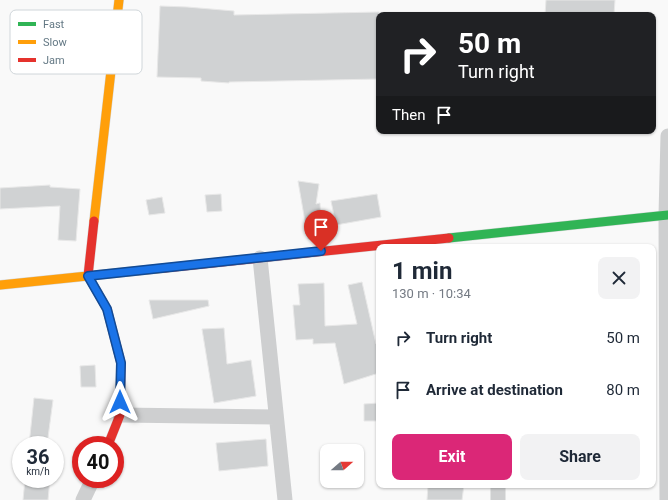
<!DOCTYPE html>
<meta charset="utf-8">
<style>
:root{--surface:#fff;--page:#f2f2f3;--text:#1f2937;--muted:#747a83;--accent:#db2777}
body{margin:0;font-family:Roboto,sans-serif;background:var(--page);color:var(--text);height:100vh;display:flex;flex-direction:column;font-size:15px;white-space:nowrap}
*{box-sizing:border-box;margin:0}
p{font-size:13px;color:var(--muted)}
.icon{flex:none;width:22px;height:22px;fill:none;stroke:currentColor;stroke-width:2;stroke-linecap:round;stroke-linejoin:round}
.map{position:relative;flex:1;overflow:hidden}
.drawer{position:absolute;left:376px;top:244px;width:280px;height:244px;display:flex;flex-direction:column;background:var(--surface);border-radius:8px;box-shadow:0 1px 3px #0004}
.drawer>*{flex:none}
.hud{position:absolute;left:376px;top:12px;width:280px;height:122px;border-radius:8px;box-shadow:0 1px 3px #0004;background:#202124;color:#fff;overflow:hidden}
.needle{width:26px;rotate:70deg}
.buttons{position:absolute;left:320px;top:444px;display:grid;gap:8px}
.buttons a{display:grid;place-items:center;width:44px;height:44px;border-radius:8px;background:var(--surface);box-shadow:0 1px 3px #0004;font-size:20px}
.speed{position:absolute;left:12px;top:436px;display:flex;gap:8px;font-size:20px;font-weight:700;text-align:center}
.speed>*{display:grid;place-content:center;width:52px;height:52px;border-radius:50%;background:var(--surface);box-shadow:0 1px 3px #0004;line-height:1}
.speed small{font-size:10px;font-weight:400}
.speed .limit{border:6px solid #d22;background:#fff;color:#111}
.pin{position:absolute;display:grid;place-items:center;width:34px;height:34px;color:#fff;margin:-41px -17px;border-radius:50% 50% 50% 0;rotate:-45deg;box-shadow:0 0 4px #0007}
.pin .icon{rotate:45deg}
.me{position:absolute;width:44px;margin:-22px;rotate:0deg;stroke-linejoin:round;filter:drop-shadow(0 0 3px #0008)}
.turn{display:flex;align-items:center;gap:14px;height:84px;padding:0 16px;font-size:18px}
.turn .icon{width:52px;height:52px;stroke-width:2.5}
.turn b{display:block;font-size:28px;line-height:34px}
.then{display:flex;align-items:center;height:38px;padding:0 16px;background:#0003;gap:8px;font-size:15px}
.round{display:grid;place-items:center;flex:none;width:42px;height:42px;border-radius:8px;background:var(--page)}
.overview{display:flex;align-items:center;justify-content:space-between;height:68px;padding:0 16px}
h1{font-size:24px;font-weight:700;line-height:30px}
.button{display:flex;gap:8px;margin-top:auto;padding:8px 16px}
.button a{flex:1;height:46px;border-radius:8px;background:var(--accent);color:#fff;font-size:16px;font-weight:700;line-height:46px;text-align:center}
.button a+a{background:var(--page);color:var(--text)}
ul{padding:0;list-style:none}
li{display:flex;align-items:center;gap:12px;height:52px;padding:0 16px}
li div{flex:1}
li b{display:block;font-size:15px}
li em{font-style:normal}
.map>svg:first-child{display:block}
</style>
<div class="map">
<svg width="668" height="500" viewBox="0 0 668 500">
<rect width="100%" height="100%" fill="#f9f9f9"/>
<path fill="#d0d2d3" stroke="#e8e8e8" d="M546 0H615L614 15H545Z
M160 6 187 7 234 11V15L379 12V79L229 82V83L201 81V78L157 77Z
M298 181 319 184 316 204 320 203 321 227 313 228 311 239H308Z
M50 185V187L80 189 76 241 58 240 60 206 0 209V188Z
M221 194 222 211 207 212 205 195Z
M377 194 381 217 336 225 331 201Z
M162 197 165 213 149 215 146 200Z
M362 282 376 344 379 343V373L344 384 335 343 313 344V339L296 340 293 305H300L298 284 324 283 325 326 357 324 348 285Z
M149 300H208L209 306 153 319Z
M224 328 227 364 251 360 256 396 214 403 202 329Z
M95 365 96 387H81L80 366Z
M34 398 53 400 47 445H29Z
M379 403V421H364V404Z
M266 439 268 466 219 471 216 443Z
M25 479H50L48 500H23Z
M428 485H464L462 500H427Z"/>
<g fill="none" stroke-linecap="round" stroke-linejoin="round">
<g stroke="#d6d7d8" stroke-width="10">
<path id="fast" d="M449 238 668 215"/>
</g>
<g stroke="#d6d7d8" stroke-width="10">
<path id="slow" d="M94 221 119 0
M0 285 165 268"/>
</g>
<g stroke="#d6d7d8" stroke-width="10">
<path id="jam" d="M94 221 88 276 107 309 121 363 120 415 108 445
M165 268 449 238"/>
</g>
<path stroke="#cecfd0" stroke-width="15" d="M260 258 285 500
M120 415 276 417
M498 485V500
M83 500 93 479
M667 500 666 215 668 136"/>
<use href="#fast" stroke="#30b455" stroke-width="9"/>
<use href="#slow" stroke="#ff9f0a" stroke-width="9"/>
<use href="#jam" stroke="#e5322d" stroke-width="9"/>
</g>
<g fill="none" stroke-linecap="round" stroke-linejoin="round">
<g stroke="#114b97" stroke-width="10">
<path id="route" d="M120 402 121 363 107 309 88 276 321 251"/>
</g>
<use href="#route" stroke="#1a73e8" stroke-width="7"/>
</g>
<rect x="10" y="10" width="132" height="64" rx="6" fill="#fff" stroke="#d0d6da" stroke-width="1"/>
<rect x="18" y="22" width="18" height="4" fill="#30b455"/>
<rect x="18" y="40" width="18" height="4" fill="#ff9f0a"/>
<rect x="18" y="58" width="18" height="4" fill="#e5322d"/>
<g font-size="11" fill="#637884">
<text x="43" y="28">Fast</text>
<text x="43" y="46">Slow</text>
<text x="43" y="64">Jam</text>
</g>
</svg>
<div class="buttons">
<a><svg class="needle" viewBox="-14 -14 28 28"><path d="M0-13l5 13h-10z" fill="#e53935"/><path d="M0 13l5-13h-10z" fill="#747a83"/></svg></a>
</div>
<div class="speed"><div>36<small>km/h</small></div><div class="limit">40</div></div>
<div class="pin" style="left:321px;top:251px;background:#d93025"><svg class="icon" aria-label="arrive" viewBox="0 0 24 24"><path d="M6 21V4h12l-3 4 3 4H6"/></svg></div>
<svg class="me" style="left:120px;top:402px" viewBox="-20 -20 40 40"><path d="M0-17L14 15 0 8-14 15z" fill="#1a73e8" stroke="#fff" stroke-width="4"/></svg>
<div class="hud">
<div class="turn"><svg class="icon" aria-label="right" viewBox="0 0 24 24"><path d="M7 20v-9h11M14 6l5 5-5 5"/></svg><div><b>50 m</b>Turn right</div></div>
<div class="then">Then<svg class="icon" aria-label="arrive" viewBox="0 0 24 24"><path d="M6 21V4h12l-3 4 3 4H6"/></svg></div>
</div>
<section class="drawer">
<div class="overview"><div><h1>1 min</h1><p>130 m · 10:34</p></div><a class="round"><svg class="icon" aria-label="close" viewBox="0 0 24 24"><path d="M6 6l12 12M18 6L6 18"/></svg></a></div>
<ul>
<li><svg class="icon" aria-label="right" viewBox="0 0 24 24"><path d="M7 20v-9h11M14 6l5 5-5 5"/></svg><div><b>Turn right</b></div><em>50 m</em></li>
<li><svg class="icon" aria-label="arrive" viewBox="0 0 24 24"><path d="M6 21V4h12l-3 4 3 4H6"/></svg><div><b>Arrive at destination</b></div><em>80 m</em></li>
</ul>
<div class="button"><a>Exit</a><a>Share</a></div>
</section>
</div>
